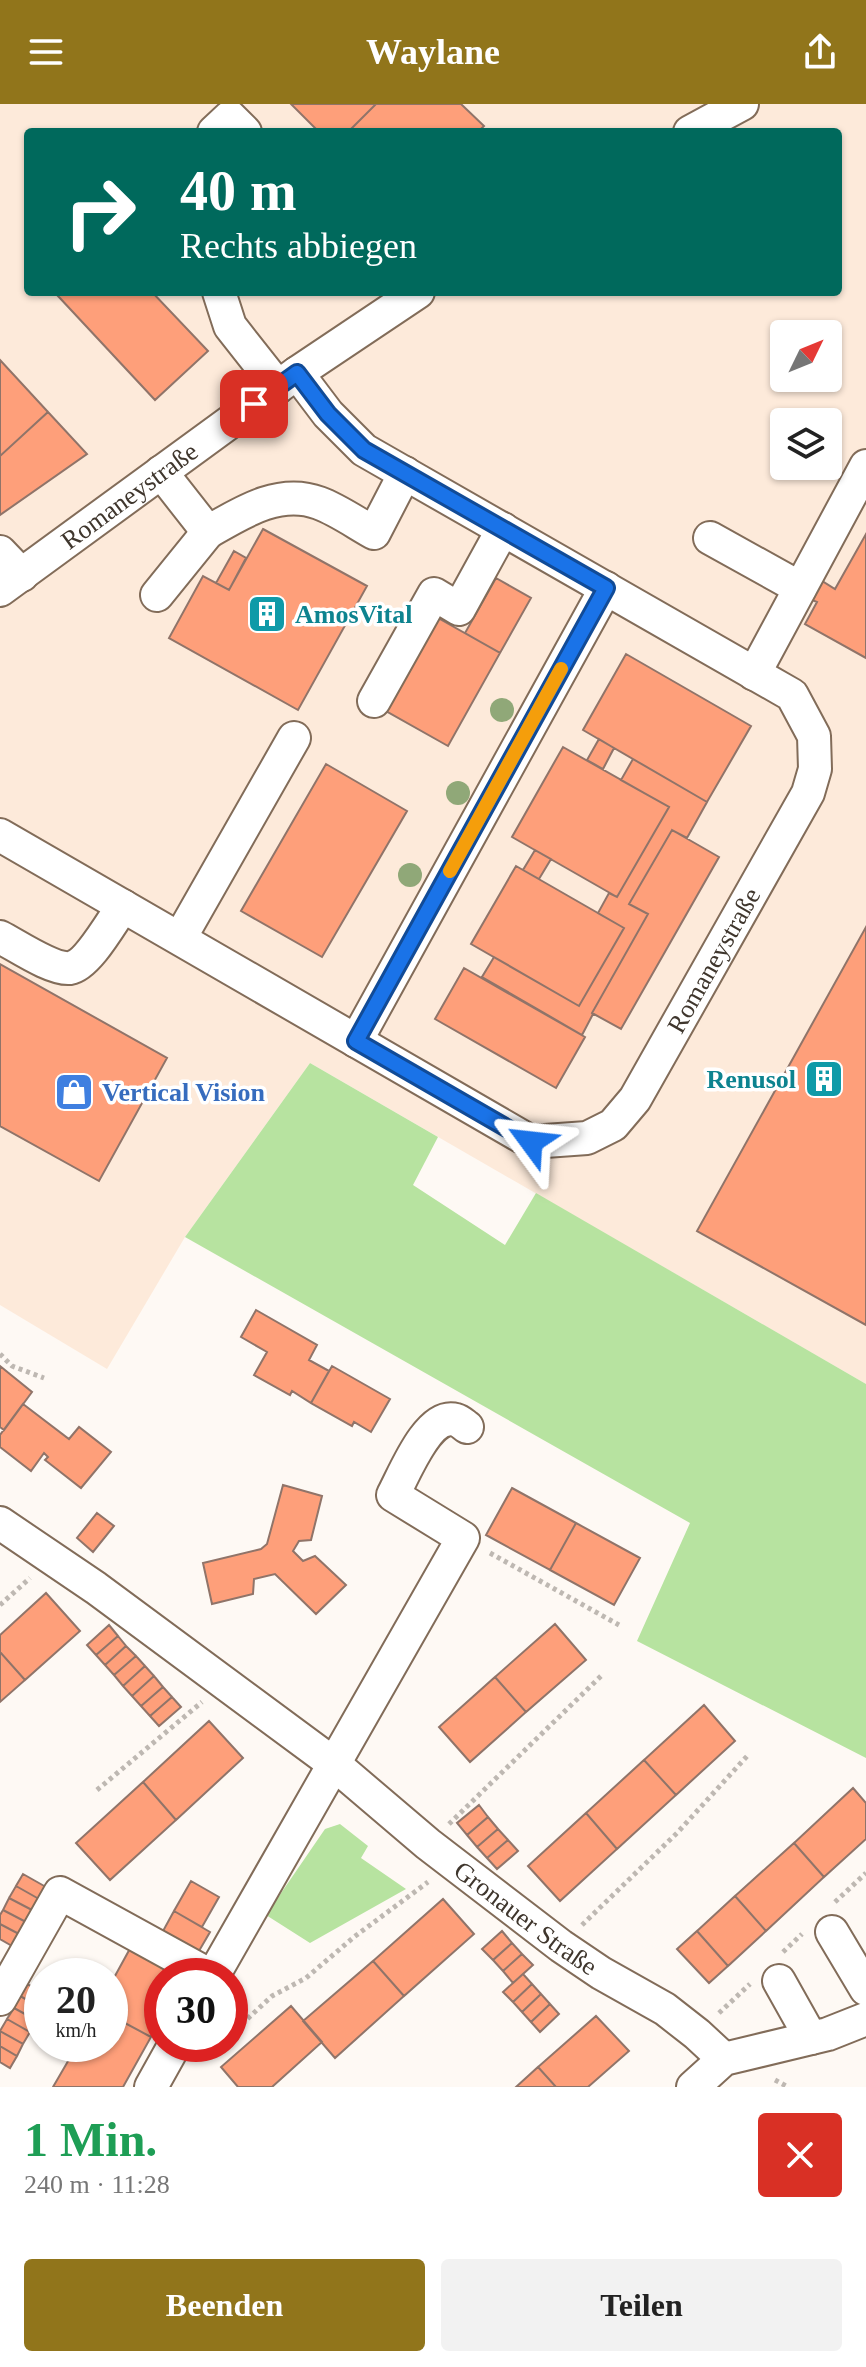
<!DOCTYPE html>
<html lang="de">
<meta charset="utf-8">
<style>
:root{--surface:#fff;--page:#f2f2f2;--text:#222;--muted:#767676;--accent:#91751b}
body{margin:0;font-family:"Times New Roman",serif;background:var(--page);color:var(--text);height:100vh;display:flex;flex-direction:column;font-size:30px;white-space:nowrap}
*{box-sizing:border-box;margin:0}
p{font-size:26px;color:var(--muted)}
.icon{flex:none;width:44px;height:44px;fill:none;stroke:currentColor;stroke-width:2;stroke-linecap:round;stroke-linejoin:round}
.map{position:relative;height:1983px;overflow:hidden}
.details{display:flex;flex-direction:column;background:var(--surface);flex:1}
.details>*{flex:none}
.banner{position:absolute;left:24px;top:24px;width:818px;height:168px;border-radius:8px;box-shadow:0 2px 6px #0004;background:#00695c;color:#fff;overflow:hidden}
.needle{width:52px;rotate:47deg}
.tools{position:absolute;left:770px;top:216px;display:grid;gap:16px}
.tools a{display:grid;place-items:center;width:72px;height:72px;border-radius:8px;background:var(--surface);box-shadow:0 2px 6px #0004;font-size:40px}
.speed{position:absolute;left:24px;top:1854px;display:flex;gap:16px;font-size:40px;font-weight:700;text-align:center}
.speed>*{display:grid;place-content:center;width:104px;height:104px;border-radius:50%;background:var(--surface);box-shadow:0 2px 6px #0004;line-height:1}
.speed small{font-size:20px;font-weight:400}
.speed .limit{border:12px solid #d22;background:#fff;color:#111}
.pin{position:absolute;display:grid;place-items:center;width:68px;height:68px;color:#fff;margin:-34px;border-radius:16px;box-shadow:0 4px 12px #0006}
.me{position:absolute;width:88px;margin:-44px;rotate:300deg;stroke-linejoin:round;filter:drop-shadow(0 0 6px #0008)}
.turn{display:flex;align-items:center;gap:28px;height:168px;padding:0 24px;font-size:36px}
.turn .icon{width:104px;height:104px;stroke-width:2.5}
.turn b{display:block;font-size:56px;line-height:68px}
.round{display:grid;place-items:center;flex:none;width:84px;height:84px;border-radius:8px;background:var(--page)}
.overview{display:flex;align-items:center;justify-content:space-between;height:136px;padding:0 24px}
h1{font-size:48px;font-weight:800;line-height:60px;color:#1e9e55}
.action{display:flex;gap:16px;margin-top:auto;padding:16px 24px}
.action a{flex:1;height:92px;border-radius:8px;background:var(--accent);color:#fff;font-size:32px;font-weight:800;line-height:92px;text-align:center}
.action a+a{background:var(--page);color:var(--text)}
header{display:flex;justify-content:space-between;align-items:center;height:104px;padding:0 24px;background:var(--accent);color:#fff;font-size:36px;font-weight:800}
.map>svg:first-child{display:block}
</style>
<header><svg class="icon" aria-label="menu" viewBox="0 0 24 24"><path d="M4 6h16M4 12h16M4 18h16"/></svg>Waylane<svg class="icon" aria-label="share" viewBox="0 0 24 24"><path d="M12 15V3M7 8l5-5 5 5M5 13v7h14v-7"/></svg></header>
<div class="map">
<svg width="866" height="1983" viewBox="0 0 866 1983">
<rect width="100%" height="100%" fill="#fef9f4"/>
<path fill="#fdeada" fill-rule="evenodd" d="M0 0H866V1280L310 959 185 1133 107 1265 0 1201ZM28 28H838V188H28ZM784 230H828V274H784ZM784 318H828V362H784Z"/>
<path fill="#b7e3a0" d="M310 959 438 1033 413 1081 505 1141 536 1089 866 1280V1654L637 1537 690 1419 185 1133Z
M340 1720 368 1742 361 1754 406 1785 310 1839 266 1811 325 1725Z"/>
<path fill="#fe9f7a" stroke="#907469" stroke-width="2" d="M291 0H376L348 28H319Z
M376 0H461L484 22 478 28H348Z
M63 188H152L208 247 155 296 58 192Z
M0 256 48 308 0 352Z
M48 308 87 350 0 411V352Z
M263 425 367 482 298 606 169 534 203 472 229 486Z
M866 430V554L805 520 817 498 812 496 822 477 835 485Z
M234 447 246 454 229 486 216 479Z
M496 474 531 494 500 549 465 529Z
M438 514 500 549 448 642 386 607Z
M626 550 751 622 707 698 583 626Z
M599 635 614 644 603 665 587 656Z
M563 643 669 703 617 793 512 733Z
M633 655 707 698 687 734 672 726 629 800 648 810 592 909 593 910 582 931 482 873 494 853 579 902 624 824 598 809 609 789 617 793 669 703 621 676Z
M326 660 407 707 322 853 241 807Z
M672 726 719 753 621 925 592 909 648 810 629 800Z
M535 746 551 755 539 775 523 766Z
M516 762 624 824 579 902 471 840Z
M866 823V1221L697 1127Z
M0 860 167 954 99 1077 0 1022Z
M464 864 585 933 556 984 435 915Z
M256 1206 317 1241 309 1256 329 1267 311 1299 292 1287 290 1291 254 1271 267 1248 241 1233Z
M0 1262 32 1288 4 1326 0 1323Z
M332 1262 390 1295 371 1328 354 1318 352 1322 311 1299Z
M23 1300 69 1335 79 1323 111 1348 81 1384 45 1356 48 1353 44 1349 31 1367 0 1343V1331Z
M283 1381 322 1392 311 1436 299 1437 293 1447 303 1457 315 1452 346 1481 316 1510 275 1470 254 1475 253 1490 212 1500 203 1459 261 1445 267 1440Z
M512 1384 576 1419 550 1466 486 1431Z
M97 1409 114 1422 93 1448 77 1434Z
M576 1419 640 1454 614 1501 550 1466Z
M46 1489 80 1527 25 1576 0 1548V1531Z
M555 1520 586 1556 526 1608 495 1573Z
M109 1521 118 1532 96 1551 87 1541Z
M118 1532 126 1542 105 1561 96 1551Z
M126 1542 136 1552 114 1571 105 1561Z
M0 1548 25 1576 0 1598Z
M136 1552 145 1562 123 1582 114 1571Z
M145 1562 154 1572 132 1592 123 1582Z
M154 1572 163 1583 141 1602 132 1592Z
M495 1573 526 1608 470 1658 439 1623Z
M163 1583 172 1593 150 1612 141 1602Z
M172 1593 181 1603 159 1622 150 1612Z
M704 1601 735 1637 676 1691 644 1656Z
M209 1617 243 1654 176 1716 143 1678Z
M644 1656 676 1691 617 1745 586 1709Z
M143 1678 176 1716 110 1776 76 1739Z
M853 1684 866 1699V1735L824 1773 794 1739Z
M479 1701 488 1713 467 1731 457 1719Z
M586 1709 617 1745 560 1797 528 1762Z
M488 1713 498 1725 477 1743 467 1731Z
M498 1725 508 1736 487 1754 477 1743Z
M508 1736 518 1747 497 1765 487 1754Z
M794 1739 824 1773 766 1827 735 1792Z
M23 1770 46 1783 39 1795 16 1782Z
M191 1777 219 1793 202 1823 174 1807Z
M16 1782 39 1795 32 1806 9 1794Z
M735 1792 766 1827 728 1862 697 1827Z
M9 1794 32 1806 26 1818 3 1806Z
M443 1795 474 1830 404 1892 373 1857Z
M3 1806 26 1818 19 1830 0 1820V1811Z
M174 1807 210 1828 199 1847 163 1827Z
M0 1820 19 1830 12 1842 0 1835Z
M502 1827 512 1839 493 1856 482 1845Z
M697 1827 728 1862 709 1879 677 1845Z
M512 1839 522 1850 503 1867 493 1856Z
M132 1841 183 1872H162V1912L151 1933 110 1911V1881Z
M522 1850 533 1861 513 1879 503 1867Z
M373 1857 404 1892 335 1954 303 1917Z
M523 1870 532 1880 513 1898 503 1888Z
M27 1880 42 1888V1904L20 1892Z
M532 1880 541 1890 522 1908 513 1898Z
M541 1890 550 1900 531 1918 522 1908Z
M20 1892 42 1904 36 1916 14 1904Z
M550 1900 559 1910 540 1928 531 1918Z
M291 1902 322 1938 272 1983H238L221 1963Z
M14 1904 36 1916 30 1928 7 1915Z
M110 1911 151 1933 123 1983H53L78 1940H110Z
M596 1912 629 1947 588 1983H556L538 1963Z
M7 1915 30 1928 23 1940 0 1927Z
M0 1927 23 1940 17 1952 0 1942Z
M0 1942 17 1952 10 1964 0 1958Z
M538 1963 556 1983H516Z"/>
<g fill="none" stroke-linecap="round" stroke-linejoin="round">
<g stroke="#826c59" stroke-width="36">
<g id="minor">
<path d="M214 28 230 13 245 28"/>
<path d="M690 28 742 0"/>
<path d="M219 188 230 222 278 283"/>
<path d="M161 368 208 428C241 409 279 384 319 399 338 406 356 419 374 429L405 369"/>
<path d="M710 434 800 484"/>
<path d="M0 448 22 471"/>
<path id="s1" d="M0 486 297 269 418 188"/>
<path d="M157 491 208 428"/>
<path d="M754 570 866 362"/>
<path d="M374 597 434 490 459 505 503 425"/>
<path id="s2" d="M0 731 531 1038 587 1034 613 1021 635 995 808 689 815 665 814 632 792 591 364 346 328 310 297 269"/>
<path d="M0 833C16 841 52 866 70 864 88 861 112 817 123 802"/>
<path d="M180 834 294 634"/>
<path d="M356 937 606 484"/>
<path id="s3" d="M0 1419 96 1484 334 1660 428 1740 561 1842 601 1869 665 1905 697 1930 724 1955"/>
<path d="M832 1828 866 1885"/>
<path d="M213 1872 463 1434 393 1391C404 1371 428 1308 456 1316 460 1317 464 1321 467 1323"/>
<path d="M779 1877 811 1934"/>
<path d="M0 1895 60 1789 211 1872"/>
<path d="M151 1983 175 1940"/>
<path d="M693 1983 724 1955 828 1930 866 1915"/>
</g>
</g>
<path stroke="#beb8b2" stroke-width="5" stroke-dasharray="4 4" stroke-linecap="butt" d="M0 1250 12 1262 44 1274
M490 1449 619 1521
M0 1501 30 1474
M97 1686 202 1598
M449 1720 601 1572
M835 1798 866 1769
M582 1821 677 1729 749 1650
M783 1848 802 1830
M719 1909 750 1880
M230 1931 272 1892 306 1874 354 1833 428 1778
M203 1950 220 1940
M775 1976 788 1983"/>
<use href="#minor" stroke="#fff" stroke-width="32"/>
</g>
<g fill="#90a878">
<circle cx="502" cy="606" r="12"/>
<circle cx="458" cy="689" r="12"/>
<circle cx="410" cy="771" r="12"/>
</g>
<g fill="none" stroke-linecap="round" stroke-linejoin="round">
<g stroke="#114b97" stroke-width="20">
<path id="route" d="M254 300 297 269 328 310 364 346 606 484 356 937 531 1038"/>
</g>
<use href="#route" stroke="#1a73e8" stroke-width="14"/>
<path stroke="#f59e0b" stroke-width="14" d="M450 767 561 565"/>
</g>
<defs>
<g id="building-square" transform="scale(2)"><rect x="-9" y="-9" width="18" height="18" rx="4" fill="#0f9aa8" stroke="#fff"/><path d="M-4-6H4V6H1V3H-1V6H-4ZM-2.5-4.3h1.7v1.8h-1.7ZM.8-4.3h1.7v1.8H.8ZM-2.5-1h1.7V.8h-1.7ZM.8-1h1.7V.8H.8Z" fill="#fff"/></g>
<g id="shop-square" transform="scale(2)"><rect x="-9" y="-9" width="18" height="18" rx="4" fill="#3f7fe0" stroke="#fff"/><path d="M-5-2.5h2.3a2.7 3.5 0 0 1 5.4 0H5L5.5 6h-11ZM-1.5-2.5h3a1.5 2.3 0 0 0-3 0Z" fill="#fff"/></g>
</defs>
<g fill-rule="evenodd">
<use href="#building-square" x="267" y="510"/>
<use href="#building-square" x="824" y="975"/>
<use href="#shop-square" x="74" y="988"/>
</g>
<g text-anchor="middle" stroke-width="7" stroke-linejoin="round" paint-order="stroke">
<g font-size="26" fill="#3f362d" stroke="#fff">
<text dy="9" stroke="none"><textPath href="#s1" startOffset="160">Romaneystraße</textPath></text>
<text dy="9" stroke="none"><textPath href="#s2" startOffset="892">Romaneystraße</textPath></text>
<text dy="9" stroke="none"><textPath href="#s3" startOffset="658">Gronauer Straße</textPath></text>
</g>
<g font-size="26" font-weight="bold" fill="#0d838f" stroke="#fff" text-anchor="start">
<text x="295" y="519">AmosVital</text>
<text x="796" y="984" text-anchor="end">Renusol</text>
</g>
<g font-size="26" font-weight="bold" fill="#366cbe" stroke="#fff" text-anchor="start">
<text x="102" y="997">Vertical Vision</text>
</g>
</g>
</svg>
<div class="tools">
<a><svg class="needle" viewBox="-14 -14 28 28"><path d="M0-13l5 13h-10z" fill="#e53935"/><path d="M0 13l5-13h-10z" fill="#767676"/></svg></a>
<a><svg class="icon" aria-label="layers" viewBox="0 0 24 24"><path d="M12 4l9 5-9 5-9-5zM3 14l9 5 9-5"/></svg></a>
</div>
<div class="speed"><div>20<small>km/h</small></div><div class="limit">30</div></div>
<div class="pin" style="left:254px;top:300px;background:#d93025"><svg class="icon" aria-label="arrive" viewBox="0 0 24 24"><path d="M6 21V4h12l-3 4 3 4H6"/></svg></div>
<svg class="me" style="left:531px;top:1038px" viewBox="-20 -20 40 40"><path d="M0-17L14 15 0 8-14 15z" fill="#1a73e8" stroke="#fff" stroke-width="4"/></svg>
<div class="banner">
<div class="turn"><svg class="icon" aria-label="right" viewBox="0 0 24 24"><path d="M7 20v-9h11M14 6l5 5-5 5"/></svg><div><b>40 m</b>Rechts abbiegen</div></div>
</div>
</div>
<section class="details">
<div class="overview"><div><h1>1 Min.</h1><p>240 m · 11:28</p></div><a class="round" style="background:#d93025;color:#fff"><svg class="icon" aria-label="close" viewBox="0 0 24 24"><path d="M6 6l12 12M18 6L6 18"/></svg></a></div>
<div class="action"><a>Beenden</a><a>Teilen</a></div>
</section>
